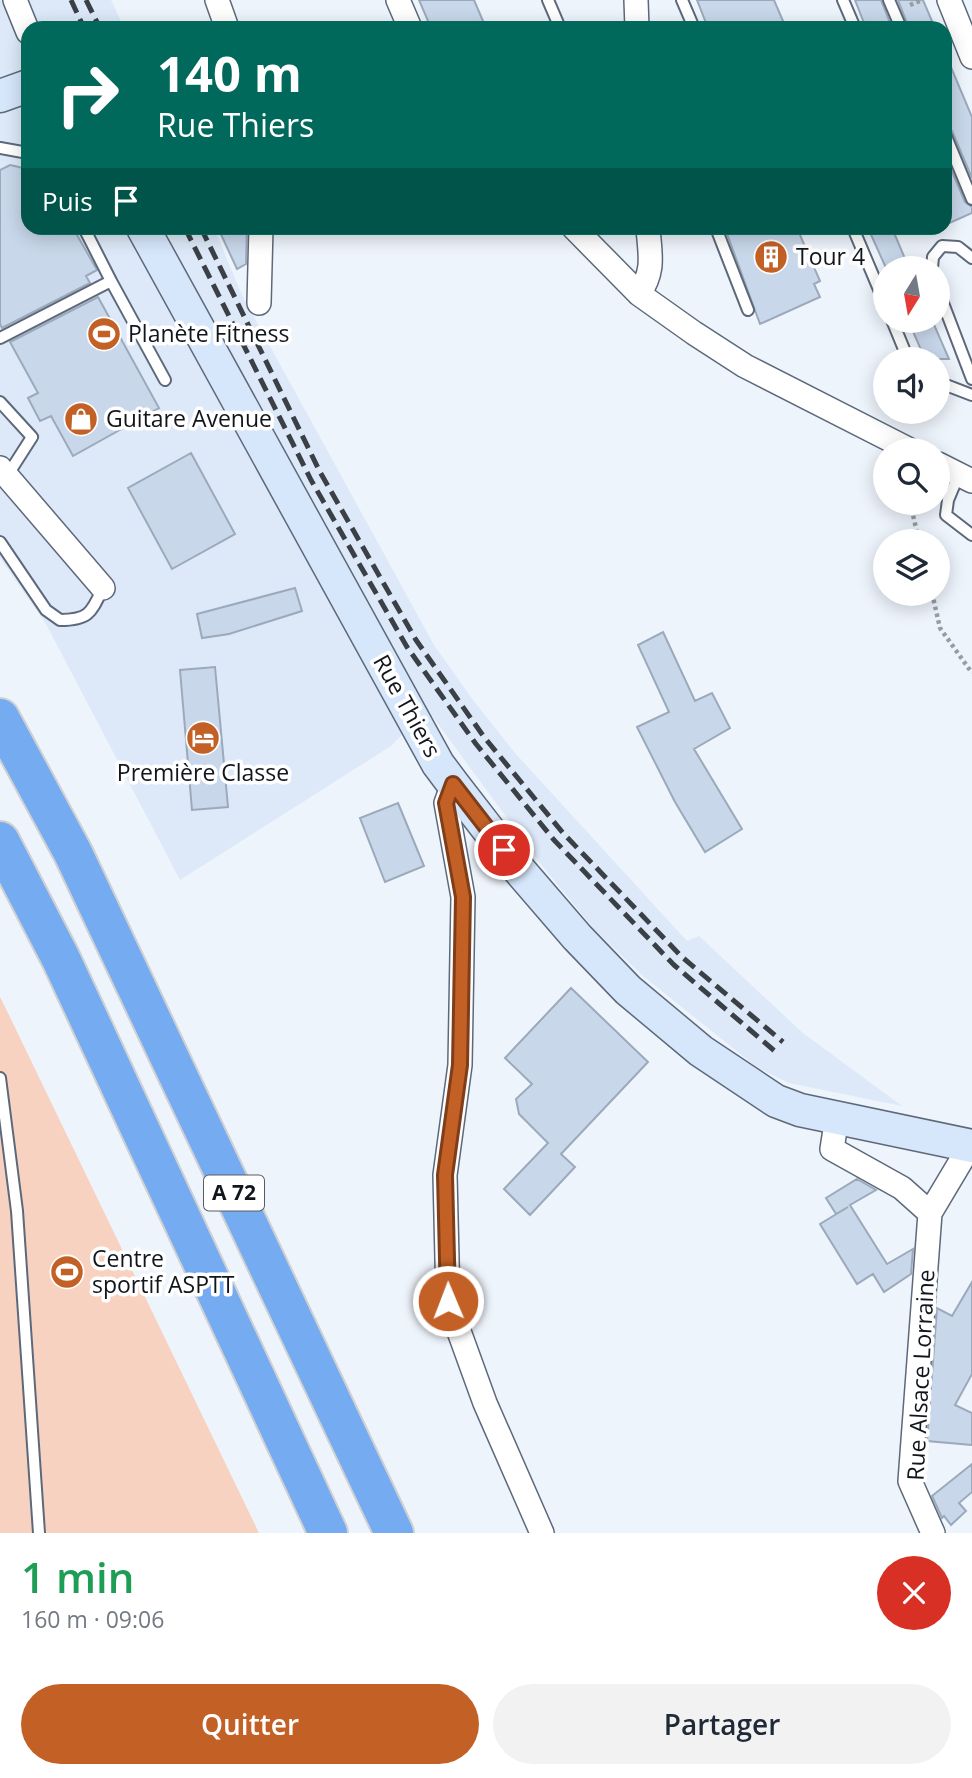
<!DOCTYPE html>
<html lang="fr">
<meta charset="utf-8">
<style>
:root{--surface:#fff;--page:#f2f2f3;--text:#1f2937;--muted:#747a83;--accent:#c36026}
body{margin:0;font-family:"Open Sans",sans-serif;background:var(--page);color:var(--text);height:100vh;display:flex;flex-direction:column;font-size:26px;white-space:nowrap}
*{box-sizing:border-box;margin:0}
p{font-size:23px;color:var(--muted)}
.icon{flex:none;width:38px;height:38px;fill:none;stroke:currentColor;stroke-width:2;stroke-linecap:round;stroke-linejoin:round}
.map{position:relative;height:1533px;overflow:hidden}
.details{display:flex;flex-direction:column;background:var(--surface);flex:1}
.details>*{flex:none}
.banner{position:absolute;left:21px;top:21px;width:931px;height:214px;border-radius:21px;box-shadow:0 4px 18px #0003;background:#00695c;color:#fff;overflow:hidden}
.needle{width:46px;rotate:191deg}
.buttons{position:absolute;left:873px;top:256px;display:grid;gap:14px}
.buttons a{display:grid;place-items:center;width:77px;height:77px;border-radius:50%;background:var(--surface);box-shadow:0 4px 18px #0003;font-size:35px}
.pin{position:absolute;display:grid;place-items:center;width:60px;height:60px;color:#fff;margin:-30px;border:4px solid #fff;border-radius:50%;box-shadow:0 2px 7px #0007}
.me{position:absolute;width:77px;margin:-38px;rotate:359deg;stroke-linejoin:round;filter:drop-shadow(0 0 5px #0008)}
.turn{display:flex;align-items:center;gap:24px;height:147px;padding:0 21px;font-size:32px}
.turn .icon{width:91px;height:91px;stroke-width:2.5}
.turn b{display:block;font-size:49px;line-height:60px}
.then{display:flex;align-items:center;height:66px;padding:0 21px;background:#0003;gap:14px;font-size:26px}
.round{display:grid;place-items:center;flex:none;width:74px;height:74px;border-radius:37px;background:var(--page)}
.overview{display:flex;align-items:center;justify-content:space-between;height:119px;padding:0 21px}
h1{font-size:42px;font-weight:600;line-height:52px;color:#1e9e55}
.action{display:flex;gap:14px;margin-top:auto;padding:14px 21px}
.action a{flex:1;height:80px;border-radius:42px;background:var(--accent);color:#fff;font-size:28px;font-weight:600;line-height:80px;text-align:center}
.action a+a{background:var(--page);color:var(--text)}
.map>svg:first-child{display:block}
</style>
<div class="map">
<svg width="972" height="1533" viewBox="0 0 972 1533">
<rect width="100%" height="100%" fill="#eef4fc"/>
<path fill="#dde9f8" d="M0 0H111L124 28H28V228H214L242 295 434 645 473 700 515 753 687 941 699 936 803 1033 902 1106 789 1083 758 1068 643 976 593 928 540 863 427 709 391 746 180 880 46 624 0 558Z"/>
<path fill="#f8d2c0" d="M0 997 7 1011 259 1533H0Z"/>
<path fill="#c8d7ea" stroke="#9ba9bb" stroke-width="2" d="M419 0H474L486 28H431Z
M697 0H774L786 28H708Z
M855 0H881L892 28H866Z
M898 0H923L935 28H909Z
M945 53 972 117V178L952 131 945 126Z
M945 155 965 202 972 207V213L945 225Z
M10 165 28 169V228H73L97 270 86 276 90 283 2 328 0 324V170Z
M218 228H247L246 264 237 269Z
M734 228H797L820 281 814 284 820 297 760 324 726 231Z
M868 228H892L909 268H886Z
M98 297 159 408 73 456 51 416 40 421 28 398 38 393 10 342Z
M908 320H932L949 359H925Z
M191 453 235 534 172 569 128 488Z
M295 588 302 611 229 634 202 638 197 614Z
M663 632 695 701 712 693 730 728 694 749 742 829 705 852 675 802 637 727 669 712 638 645Z
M215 667 228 807 192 810 180 670Z
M398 803 424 866 385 882 360 818Z
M571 988 648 1062 561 1154 575 1167 530 1215 504 1189 548 1143 519 1114 516 1099 532 1084 505 1058Z
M857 1179 876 1190 850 1205 887 1264 913 1249 911 1274 884 1292 873 1274 857 1284 820 1224 848 1207 836 1214 826 1198Z
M972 1282V1374L955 1405 972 1413V1445L927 1441 937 1308 952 1316Z
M972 1464V1492L959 1503 966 1511 951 1525 944 1516 942 1518 932 1496Z"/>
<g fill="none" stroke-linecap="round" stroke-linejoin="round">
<g stroke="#5d697a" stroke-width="14">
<path id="lane" d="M548 0 560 28
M682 0 694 28
M843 0 855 28
M889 0 901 28
M945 134 972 199
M0 148 28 153
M84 228 111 281
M716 228 748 310
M853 228 886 306
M932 268 933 257 942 246 958 247 972 258
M938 290 972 379
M892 320 908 359
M0 338 111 281 165 380
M938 382 972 395
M0 402 32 437 7 476
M959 474 948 500 946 515 972 535
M0 542 46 610 60 620C89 620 91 613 103 588
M0 1078 17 1211 39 1533"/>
</g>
<g stroke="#5d697a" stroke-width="26">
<path id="street" d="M15 0 28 32
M217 0 227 28
M398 0 410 28
M636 0 637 28
M949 0 972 57
M574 228 639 294 694 333 745 366 910 450
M639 294C655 270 650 255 648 228
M259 303 261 228
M938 464 972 481
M0 468 103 588
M453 784 446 803 463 897 460 1065 445 1175 448 1301 485 1403 542 1533
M837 1117 832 1149 902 1188 930 1213
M933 1533 910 1481 930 1213 970 1146"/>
</g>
<g stroke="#5d697a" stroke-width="35">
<path id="secondary" d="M0 96 28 86
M143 228 438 764 453 784 521 872 577 937 628 990 701 1051 776 1101 800 1110 972 1146"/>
</g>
<g stroke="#cfd0d2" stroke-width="42">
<path id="highway" d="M0 718 73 853 394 1533
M0 841 61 959 328 1533"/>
</g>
<path stroke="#979da4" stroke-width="4.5" stroke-dasharray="3.5 3.5" stroke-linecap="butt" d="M910 5 922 0
M910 502 919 541
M932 593 940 628 972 673"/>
<use href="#lane" stroke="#fff" stroke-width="10"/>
<use href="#street" stroke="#fff" stroke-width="23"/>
<use href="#secondary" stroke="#d6e6fb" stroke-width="32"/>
<use href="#highway" stroke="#75abf1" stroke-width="38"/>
<path stroke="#3b4047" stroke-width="5" stroke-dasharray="14 7" stroke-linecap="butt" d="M71 0 84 28
M86 0 100 28
M185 228 311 480 407 647 476 744 554 840 674 965 777 1053
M201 228 320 472 416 640 484 737 563 833 682 957 783 1042"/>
</g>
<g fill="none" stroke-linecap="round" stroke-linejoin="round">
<g stroke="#7f3e19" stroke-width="18">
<path id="route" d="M448 1301 445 1175 460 1065 463 897 446 803 453 784 504 850"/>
</g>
<use href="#route" stroke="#c36026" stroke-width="12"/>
</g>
<defs>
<g id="building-disc" transform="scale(1.75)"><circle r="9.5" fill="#c36026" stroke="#fff"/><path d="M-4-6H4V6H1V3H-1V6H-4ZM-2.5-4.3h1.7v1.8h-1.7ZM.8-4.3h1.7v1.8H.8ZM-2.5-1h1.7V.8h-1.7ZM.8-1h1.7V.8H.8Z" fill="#fff"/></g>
<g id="stadium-disc" transform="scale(1.75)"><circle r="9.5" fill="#c36026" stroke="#fff"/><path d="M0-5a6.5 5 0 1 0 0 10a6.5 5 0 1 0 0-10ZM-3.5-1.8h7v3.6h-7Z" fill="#fff"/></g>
<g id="shop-disc" transform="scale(1.75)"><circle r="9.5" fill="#c36026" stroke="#fff"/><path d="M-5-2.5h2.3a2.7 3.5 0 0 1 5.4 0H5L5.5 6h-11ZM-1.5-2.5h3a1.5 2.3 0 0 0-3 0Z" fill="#fff"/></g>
<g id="hotel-disc" transform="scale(1.75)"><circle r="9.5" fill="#c36026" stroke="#fff"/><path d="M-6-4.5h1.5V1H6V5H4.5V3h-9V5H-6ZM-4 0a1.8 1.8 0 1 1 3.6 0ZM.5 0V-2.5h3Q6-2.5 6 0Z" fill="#fff"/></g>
</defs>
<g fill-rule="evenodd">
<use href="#building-disc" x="771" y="257"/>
<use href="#stadium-disc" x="104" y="334"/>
<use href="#shop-disc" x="81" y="419"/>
<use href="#hotel-disc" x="203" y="738"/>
<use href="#stadium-disc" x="67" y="1272"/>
</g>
<g text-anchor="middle" stroke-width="7" stroke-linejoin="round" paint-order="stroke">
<rect fill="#fff" stroke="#585c60" stroke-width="2" x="204" y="1175.5" width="60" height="35" rx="5"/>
<g font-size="21" font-weight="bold" fill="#11161c">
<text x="234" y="1200">A 72</text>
</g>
<g font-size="23" fill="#11161c" stroke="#fff" text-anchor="start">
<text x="796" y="265">Tour 4</text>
<text x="128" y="342">Planète Fitness</text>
<text x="106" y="427">Guitare Avenue</text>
<text x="203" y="781" text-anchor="middle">Première Classe</text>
<text x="92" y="1267">Centre<tspan x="92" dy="26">sportif ASPTT</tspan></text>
</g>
<g font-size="23" fill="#11161c" stroke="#fff">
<text transform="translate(407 706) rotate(61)" y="8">Rue Thiers</text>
<text transform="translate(921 1375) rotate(-87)" y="8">Rue Alsace Lorraine</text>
</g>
</g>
</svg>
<div class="buttons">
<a><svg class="needle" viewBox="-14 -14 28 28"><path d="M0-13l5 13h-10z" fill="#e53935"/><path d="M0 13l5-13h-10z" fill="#747a83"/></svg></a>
<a><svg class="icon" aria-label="sound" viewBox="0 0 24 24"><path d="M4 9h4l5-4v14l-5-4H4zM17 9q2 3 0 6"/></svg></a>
<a><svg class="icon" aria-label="search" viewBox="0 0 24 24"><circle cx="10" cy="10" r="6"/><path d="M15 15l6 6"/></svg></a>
<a><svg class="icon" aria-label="layers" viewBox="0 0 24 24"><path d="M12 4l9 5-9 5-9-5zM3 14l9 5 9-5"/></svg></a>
</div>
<div class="pin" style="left:504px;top:850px;background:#d93025"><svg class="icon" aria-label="arrive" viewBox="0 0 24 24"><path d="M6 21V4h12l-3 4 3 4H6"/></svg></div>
<svg class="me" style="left:448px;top:1301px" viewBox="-20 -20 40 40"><circle r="17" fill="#c36026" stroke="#fff" stroke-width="3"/><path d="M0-11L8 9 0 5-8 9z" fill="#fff"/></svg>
<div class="banner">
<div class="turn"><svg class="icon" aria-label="right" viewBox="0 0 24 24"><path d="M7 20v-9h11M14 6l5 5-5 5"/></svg><div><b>140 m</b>Rue Thiers</div></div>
<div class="then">Puis<svg class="icon" aria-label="arrive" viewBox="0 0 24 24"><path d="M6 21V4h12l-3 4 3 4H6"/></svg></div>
</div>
</div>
<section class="details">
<div class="overview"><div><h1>1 min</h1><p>160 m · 09:06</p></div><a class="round" style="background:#d93025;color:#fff"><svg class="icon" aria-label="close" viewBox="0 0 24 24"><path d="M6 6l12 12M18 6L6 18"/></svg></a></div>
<div class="action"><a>Quitter</a><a>Partager</a></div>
</section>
